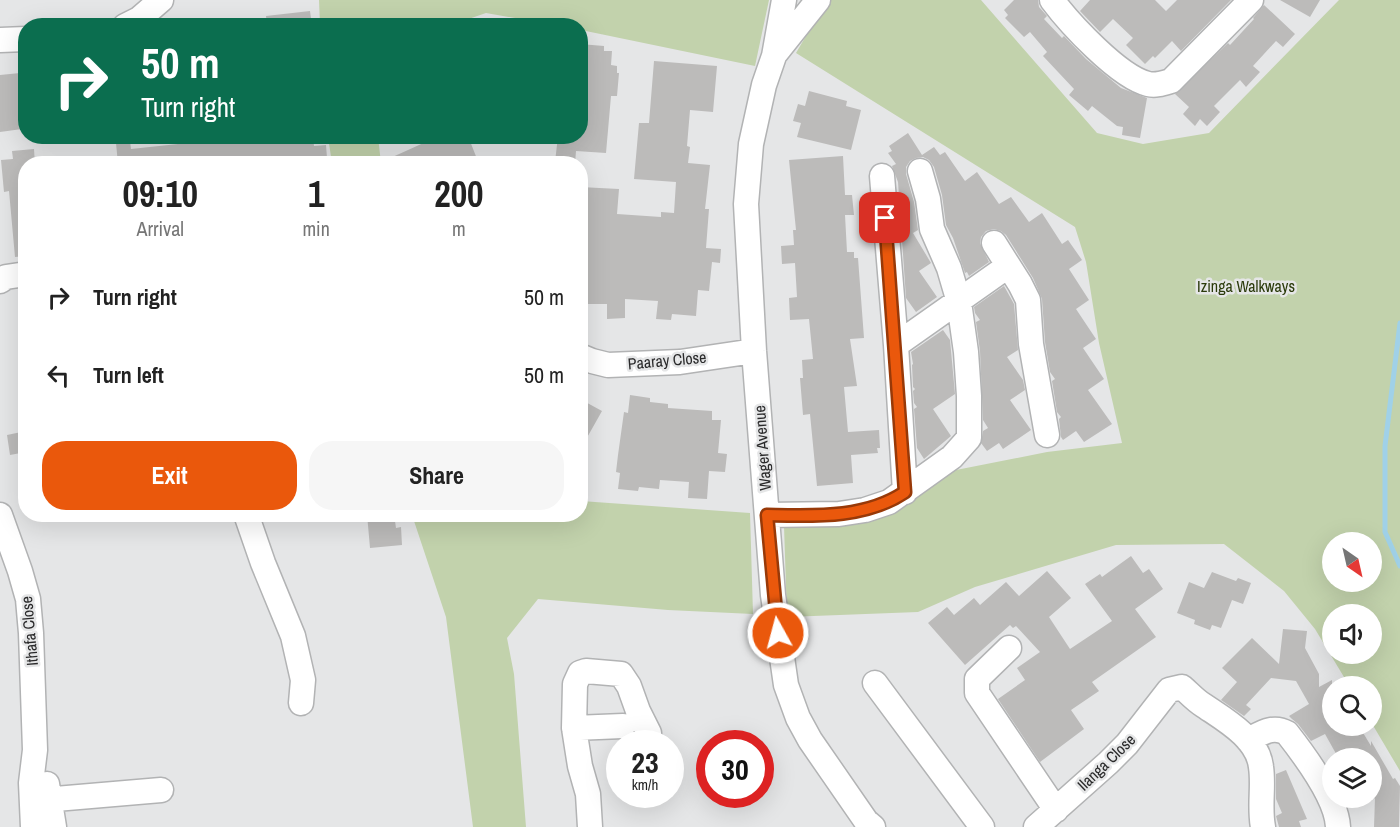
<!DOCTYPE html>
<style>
:root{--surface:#fff;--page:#f6f6f6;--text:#222;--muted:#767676;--accent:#ea580c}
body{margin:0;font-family:"Archivo Narrow",sans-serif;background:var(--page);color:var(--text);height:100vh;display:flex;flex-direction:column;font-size:22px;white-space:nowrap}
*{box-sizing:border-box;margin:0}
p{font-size:20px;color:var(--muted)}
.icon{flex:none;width:33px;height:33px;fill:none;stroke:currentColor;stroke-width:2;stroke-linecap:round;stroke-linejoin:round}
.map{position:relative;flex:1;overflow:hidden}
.drawer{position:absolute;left:18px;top:156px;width:570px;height:366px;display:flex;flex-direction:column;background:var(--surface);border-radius:24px;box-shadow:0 6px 24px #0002}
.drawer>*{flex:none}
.guide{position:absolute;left:18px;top:18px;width:570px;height:126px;border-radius:24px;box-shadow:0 6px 24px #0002;background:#0b6e4f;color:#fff;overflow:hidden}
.needle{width:39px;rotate:146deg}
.fabs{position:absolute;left:1322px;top:532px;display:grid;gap:12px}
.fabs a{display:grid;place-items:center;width:60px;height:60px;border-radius:50%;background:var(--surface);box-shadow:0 6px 24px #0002;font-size:30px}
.speed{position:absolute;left:606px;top:730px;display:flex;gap:12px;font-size:30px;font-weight:700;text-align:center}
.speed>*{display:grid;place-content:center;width:78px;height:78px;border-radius:50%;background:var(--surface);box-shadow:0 6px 24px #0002;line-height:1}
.speed small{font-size:15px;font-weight:400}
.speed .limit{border:9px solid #d22;background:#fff;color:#111}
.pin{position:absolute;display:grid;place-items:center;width:51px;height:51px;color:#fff;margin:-26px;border-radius:12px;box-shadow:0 3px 9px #0006}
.me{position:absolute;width:66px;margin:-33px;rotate:353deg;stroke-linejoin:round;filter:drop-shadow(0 0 4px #0008)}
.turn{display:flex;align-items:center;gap:21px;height:126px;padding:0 24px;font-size:27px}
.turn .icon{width:78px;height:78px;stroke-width:2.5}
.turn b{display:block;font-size:42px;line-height:51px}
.eta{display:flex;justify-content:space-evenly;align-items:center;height:102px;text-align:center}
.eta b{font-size:36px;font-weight:800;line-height:42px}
.cta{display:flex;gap:12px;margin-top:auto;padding:12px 24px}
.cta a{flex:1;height:69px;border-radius:24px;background:var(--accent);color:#fff;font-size:24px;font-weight:800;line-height:69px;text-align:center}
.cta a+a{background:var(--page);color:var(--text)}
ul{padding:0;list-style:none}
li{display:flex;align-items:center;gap:18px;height:78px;padding:0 24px}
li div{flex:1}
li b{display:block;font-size:22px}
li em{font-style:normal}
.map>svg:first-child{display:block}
</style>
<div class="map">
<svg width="1400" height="827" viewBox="0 0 1400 827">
<rect width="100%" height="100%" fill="#e5e6e7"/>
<path fill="#c2d2ac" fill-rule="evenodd" d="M319 0H769L755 66 581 30 580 26 555 25 486 13 451 25H320Z
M827 0H981L1097 133 1143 144 1209 133 1339 0H1400V771L1371 722V687H1350L1315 629 1284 591 1224 544 1116 545 975 587 918 612 787 617 784 526 873 521 951 471 1047 452 1122 443 1099 343 1086 262 1075 227 796 53ZM1332 543H1371V582H1332ZM1332 615H1371V654H1332Z
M328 137H378L381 163H332Z
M581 501 750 513 753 614 668 610 538 599 507 638 514 674 526 827H473L446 617 412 515 580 514Z"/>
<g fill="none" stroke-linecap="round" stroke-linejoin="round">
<path stroke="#a0d1e8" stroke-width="5" d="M1400 323 1385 446V532L1400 566"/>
</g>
<path fill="#bcbbba" d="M1014 0H1038L1039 7 1047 16 1044 19 1062 38 1064 36 1086 59 1121 88 1147 98 1140 138 1122 135 1123 127 1117 126 1092 106 1088 111 1069 95 1074 89 1043 56 1047 52 1030 32 1024 37 1005 18 1008 15 1004 10Z
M1090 0H1155L1166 11 1177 0H1231L1181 51 1172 41 1155 58 1153 56 1145 64 1126 45 1133 38 1113 19 1100 32 1080 11Z
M1280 0H1320L1310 17Z
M1264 5 1295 34 1283 47 1276 41 1253 66 1260 72 1246 87 1240 80 1214 106 1220 112 1207 126 1200 119 1195 126 1183 114 1189 107 1175 94 1228 43 1230 45 1254 19 1253 18Z
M310 11 312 26H267L266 16Z
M580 44 604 46V51H612L611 65 617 66V73H619L617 96H611L606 153 576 151 575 164 555 162 558 136H580V117H586L587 90H580Z
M654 61 717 66 713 112 690 110 687 146 690 147 688 163 710 165 705 209H709L706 248 721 249 720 263 712 262 709 291 698 290 696 316 672 314 671 320 656 319 658 301 625 299V318L607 319V304H580V187L619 189 617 214 661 217V212L674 213 676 182 634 179 639 123H649Z
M20 73 21 76 26 75V114H21L22 129 0 132V75Z
M809 91 847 101 846 106 861 110 851 150 797 137 801 123 793 121 798 104 805 106Z
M908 133 922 155 934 147 940 155 945 152 965 181 977 172 999 204 1011 197 1029 222 1042 213 1062 244 1068 240 1082 260 1069 269 1089 300 1076 309 1096 339 1083 348 1104 379 1088 390 1112 424 1084 442 1076 431 1063 440 1061 437 1059 419 1061 417 1057 412 1052 381 1055 379 1050 372 1045 342 1042 299 1033 278 1006 235 1001 231 994 229 986 231 981 237 980 243 989 262 969 276 967 272 965 273 953 238 946 225 942 195 934 167 929 160 923 157 916 158 910 161 906 167V174L914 202 918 230 913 233 931 263 919 271 937 297 916 312 906 298 898 182 892 166 896 164 888 153 892 151 889 146Z
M253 136H313L314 146 326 145 327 158 313 160 314 164H118L116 143 130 141 131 149Z
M439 136H468L479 164H377Z
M34 149 35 164H26V256L15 257 9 191 4 192 1 160 13 159 12 151Z
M843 156 845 195H852L854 215H845L847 252H854V258H858L864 338 850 339 857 386 844 387 848 432 879 430 880 448H877L878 453 851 455 853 483 817 486 810 414 803 415 800 378H803L802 360 813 359 809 319 790 320 789 298 797 297 795 263 782 264 781 246 794 245 793 230H796L789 160Z
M1004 286 1014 304 1018 350 1007 357 1023 380 1025 390 1010 400 1031 430 1003 449 999 443 987 451 981 443 983 431 988 428 983 420 980 351 976 322 980 320 975 313 974 307Z
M943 330 950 340 955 394 933 409 951 436 924 459 917 448 914 409 917 407 914 403 913 391 915 389 913 387 912 365 913 364 911 352Z
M630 395 650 398V402L668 404V408L712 411V420H721L718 453 727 454 725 472 709 471 707 499 688 498 689 482 660 480 659 489 639 487 638 491 618 489 620 473 616 472 618 455 624 412 628 413Z
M580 399 602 411 580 450Z
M26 431V452L10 455 7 435Z
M367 514H394L396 528 401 527 402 545 370 548Z
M1131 556 1143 573 1149 569 1163 589 1135 609 1156 637 1092 682 1099 691 1071 710 1084 729 1040 762 998 699 1025 680 1017 668 1040 652 1016 626 1013 628 1010 625 965 665 928 623 947 607 954 615 974 598 980 605 1006 582 1019 596 1047 571 1071 598 1049 617 1070 649 1112 621 1085 584 1100 574 1102 577Z
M1212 572 1236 581 1238 578 1251 583 1243 604 1232 600 1221 628 1212 625 1210 630 1194 624 1195 620 1177 613 1189 582 1204 588Z
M1283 629 1307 631 1305 648 1319 674V687L1332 680V726H1359L1371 746V741L1393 779 1395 778 1400 786 1399 827H1374L1375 798 1371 801V759H1339L1325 734 1311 741 1298 724 1292 719 1289 716 1309 704 1296 681 1271 678 1246 705 1251 709 1244 716 1221 700 1237 682 1222 668 1252 638 1279 664Z
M1286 770 1307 819 1299 821 1301 827H1279L1276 816 1282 813 1276 799V774Z"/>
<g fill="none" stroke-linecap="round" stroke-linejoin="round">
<g stroke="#b2b3b4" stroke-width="27">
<path id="minor" d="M784 0 774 56 764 85 751 144 746 204 754 351 773 595 786 685 798 718 810 740 866 821 873 827
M1052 0C1070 24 1119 77 1148 84 1156 86 1164 83 1171 81L1251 0
M125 26 139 19 161 0
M0 40 26 39
M775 54 818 0
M882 176 896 345 905 492
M994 243 1020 284 1028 300 1031 344 1047 435
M0 281 6 277 26 274
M896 345 1008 266
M580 356 592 361 608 365 680 362 754 351
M246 514 263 563 293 636 303 680 301 703
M0 515 20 571 28 599 31 633 35 750 31 783 33 827
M767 515 839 514 865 510 889 502 952 457 969 438V396L966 352 959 302 949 268 932 229 928 199 920 171
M1009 648 977 679V693L1056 810
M875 683 982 827
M574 728 623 726
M1248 740C1262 733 1273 725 1287 733 1305 756 1337 799 1338 827
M47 784 54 827
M32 801 161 790
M590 827 588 794 580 766 574 728 575 684 580 673 586 671 621 674 629 686 638 711 649 733
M1036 827 1108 763 1127 744 1169 690 1182 687C1189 693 1195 700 1203 705 1225 720 1258 738 1261 767 1264 787 1259 806 1263 827"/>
</g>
<use href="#minor" stroke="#fff" stroke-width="24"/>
</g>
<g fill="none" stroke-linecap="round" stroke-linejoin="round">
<g stroke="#983908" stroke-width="15">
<path id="route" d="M778 633 767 515C814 516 865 519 905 492L885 218"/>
</g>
<use href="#route" stroke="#ea580c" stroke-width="10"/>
</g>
<g text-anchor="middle" stroke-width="5" stroke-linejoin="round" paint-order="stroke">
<g font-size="16" fill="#2a3a0a" stroke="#e5e6e7">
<text x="1246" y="292">Izinga Walkways</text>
</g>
<g font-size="16" fill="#2a2a2b" stroke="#e5e6e7">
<text transform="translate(667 360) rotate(-5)" y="6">Paaray Close</text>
<text transform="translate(762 448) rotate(-94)" y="6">Wager Avenue</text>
<text transform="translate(29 631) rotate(-95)" y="6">Ithafa Close</text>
<text transform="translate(1106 762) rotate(-44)" y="6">Ilanga Close</text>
</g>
</g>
</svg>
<div class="fabs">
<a><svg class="needle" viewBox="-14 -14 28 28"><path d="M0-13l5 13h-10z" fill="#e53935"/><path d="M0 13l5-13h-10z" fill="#767676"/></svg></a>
<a><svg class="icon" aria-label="sound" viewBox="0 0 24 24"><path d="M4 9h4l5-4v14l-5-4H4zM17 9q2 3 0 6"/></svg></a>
<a><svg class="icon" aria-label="search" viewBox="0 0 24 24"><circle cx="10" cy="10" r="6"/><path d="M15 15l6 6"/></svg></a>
<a><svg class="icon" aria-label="layers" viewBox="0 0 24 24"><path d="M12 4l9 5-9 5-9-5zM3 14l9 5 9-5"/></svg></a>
</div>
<div class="speed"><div>23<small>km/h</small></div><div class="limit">30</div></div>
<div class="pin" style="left:885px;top:218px;background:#d93025"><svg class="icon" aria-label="arrive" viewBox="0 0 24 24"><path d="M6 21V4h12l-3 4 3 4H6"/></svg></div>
<svg class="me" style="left:778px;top:633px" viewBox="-20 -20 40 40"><circle r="17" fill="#ea580c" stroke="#fff" stroke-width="3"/><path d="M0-11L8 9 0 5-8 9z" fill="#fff"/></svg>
<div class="guide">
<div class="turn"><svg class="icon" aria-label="right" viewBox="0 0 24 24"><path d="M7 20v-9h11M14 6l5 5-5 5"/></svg><div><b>50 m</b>Turn right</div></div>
</div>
<section class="drawer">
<div class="eta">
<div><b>09:10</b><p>Arrival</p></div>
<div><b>1</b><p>min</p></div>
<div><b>200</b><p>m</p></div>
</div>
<ul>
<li><svg class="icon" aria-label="right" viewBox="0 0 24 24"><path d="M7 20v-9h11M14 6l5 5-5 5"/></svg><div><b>Turn right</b></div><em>50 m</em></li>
<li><svg class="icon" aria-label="left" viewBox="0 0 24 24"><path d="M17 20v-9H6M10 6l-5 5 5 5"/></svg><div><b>Turn left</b></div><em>50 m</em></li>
</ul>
<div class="cta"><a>Exit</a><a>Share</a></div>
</section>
</div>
